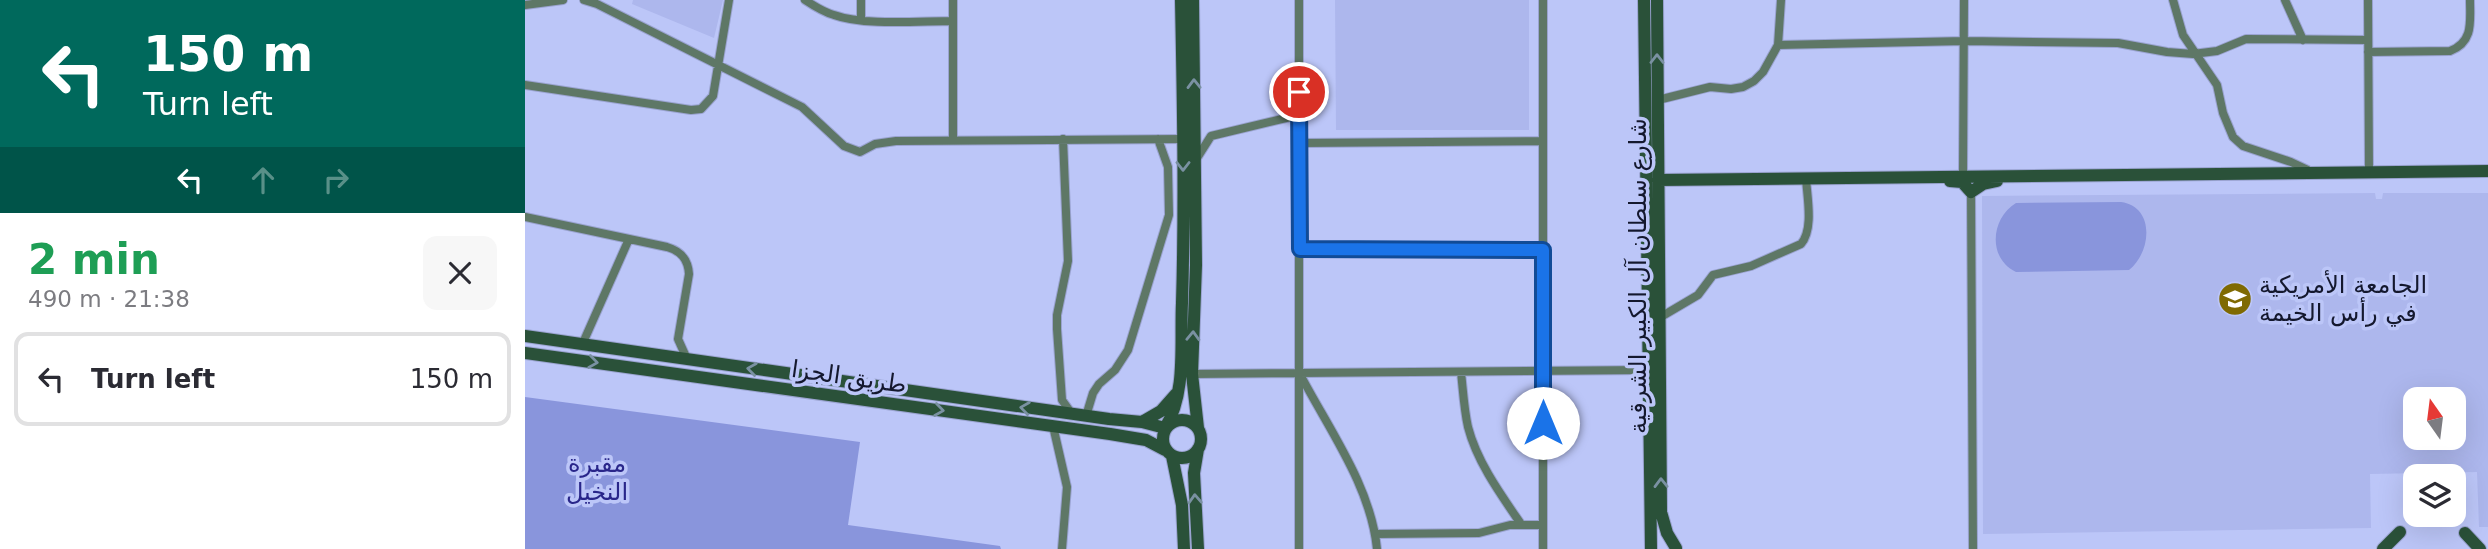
<!DOCTYPE html>
<meta charset="utf-8">
<style>
:root{--surface:#fff;--page:#f7f7f7;--text:#2b2b33;--muted:#7c7c81;--line:#e1e1e2}
body{margin:0;font-family:"DejaVu Sans",Vazirmatn,sans-serif;background:var(--page);color:var(--text);height:100vh;display:flex;flex-direction:column;font-size:26px;white-space:nowrap}
*{box-sizing:border-box;margin:0}
p{font-size:23px;color:var(--muted)}
.icon{flex:none;width:38px;height:38px;fill:none;stroke:currentColor;stroke-width:2;stroke-linecap:round;stroke-linejoin:round}
.map{position:relative;flex:1;overflow:hidden}
.side{display:flex;flex-direction:column;background:var(--surface);width:525px}
.side>*{flex:none}
.top-card{background:#00695c;color:#fff;overflow:hidden}
.needle{width:46px;rotate:346deg}
.tools{position:absolute;left:1878px;top:387px;display:grid;gap:14px}
.tools a{display:grid;place-items:center;width:63px;height:63px;border-radius:14px;background:var(--surface);box-shadow:0 7px 28px #0002;font-size:35px}
.pin{position:absolute;display:grid;place-items:center;width:60px;height:60px;color:#fff;margin:-30px;border:4px solid #fff;border-radius:50%;box-shadow:0 2px 7px #0007}
.me{position:absolute;width:77px;margin:-38px;rotate:0deg;stroke-linejoin:round;filter:drop-shadow(0 0 5px #0008)}
.turn{display:flex;align-items:center;gap:24px;height:147px;padding:0 28px;font-size:32px}
.turn .icon{width:91px;height:91px;stroke-width:2.5}
.turn b{display:block;font-size:49px;line-height:60px}
.lanes{display:flex;align-items:center;height:66px;padding:0 28px;background:#0003;justify-content:center;gap:35px;direction:ltr}
.lanes .off{opacity:.35}
.round{display:grid;place-items:center;flex:none;width:74px;height:74px;border-radius:14px;background:var(--page)}
.headline{display:flex;align-items:center;justify-content:space-between;height:119px;padding:0 28px}
h1{font-size:42px;font-weight:600;line-height:52px;color:#1e9e55}
ul{padding:0;list-style:none}
li{display:flex;align-items:center;gap:21px;height:94px;margin:0 14px 10px;padding:0 14px;border:4px solid var(--line);border-radius:14px}
li div{flex:1}
li b{display:block;font-size:26px}
li em{font-style:normal}
main{display:flex;flex:1;min-height:0}
.map>svg:first-child{display:block}
</style>
<main>
<section class="side">
<div class="top-card">
<div class="turn"><svg class="icon" aria-label="left" viewBox="0 0 24 24"><path d="M17 20v-9H6M10 6l-5 5 5 5"/></svg><div><b>150 m</b>Turn left</div></div>
<div class="lanes"><svg class="icon" aria-label="left" viewBox="0 0 24 24"><path d="M17 20v-9H6M10 6l-5 5 5 5"/></svg><svg class="icon off" aria-label="ahead" viewBox="0 0 24 24"><path d="M12 20V5M6 11l6-6 6 6"/></svg><svg class="icon off" aria-label="right" viewBox="0 0 24 24"><path d="M7 20v-9h11M14 6l5 5-5 5"/></svg></div>
</div>
<div class="headline"><div><h1>2 min</h1><p>490 m · 21:38</p></div><a class="round"><svg class="icon" aria-label="close" viewBox="0 0 24 24"><path d="M6 6l12 12M18 6L6 18"/></svg></a></div>
<ul>
<li><svg class="icon" aria-label="left" viewBox="0 0 24 24"><path d="M17 20v-9H6M10 6l-5 5 5 5"/></svg><div><b>Turn left</b></div><em>150 m</em></li>
</ul>
</section>
<div class="map">
<svg width="1963" height="549" viewBox="0 0 1963 549">
<rect width="100%" height="100%" fill="#bcc6f8"/>
<path fill="#adb7ed" fill-rule="evenodd" d="M108 0H198L189 38 107 4Z
M810 0H1004V130H811Z
M1850 193 1851 199H1857L1858 193H1963V527H1954L1952 472 1845 474 1846 528 1458 534 1457 196ZM1890 399H1928V438H1890Z"/>
<path fill="#8995dc" d="M1596 202C1631 207 1626 253 1604 270L1491 272C1462 258 1466 218 1491 203Z
M0 397 335 442 323 525 475 546 476 549H0Z"/>
<g fill="none" stroke-linecap="round" stroke-linejoin="round">
<g stroke="#9aa3d0" stroke-width="10">
<path id="street" d="M59 0 72 4 277 107 319 146 335 152 350 144 371 141 658 139
M280 0C289 6 298 12 309 15 339 26 394 21 428 21
M336 0V20
M428 0V140
M774 0V549
M1648 0 1658 35 1692 85 1698 113 1708 137 1718 146 1766 162 1783 170
M1760 0 1778 40
M1843 0 1844 172
M0 5 38 0
M1253 45 1440 41 1593 43 1642 52 1668 54 1692 51 1721 39 1843 40
M1843 52 1925 51C1949 42 1945 21 1945 0
M0 85 166 110 176 109 188 96 204 0
M1133 100 1185 87 1206 89 1218 87 1229 81 1238 72 1253 45 1256 0
M538 139 543 261 532 315V329L537 400 547 414
M775 143 1018 141
M672 158 686 136 774 115
M1438 175 1439 0
M1446 189 1448 549
M0 217 142 247C156 251 163 259 164 274L153 339 162 359
M775 249 1019 250
M1134 318 1173 295 1188 275 1226 266 1276 244C1289 229 1282 197 1281 178
M57 345 104 239
M936 372C938 390 939 409 943 427 952 462 976 495 996 524
M667 374 1122 370
M776 376C805 431 846 487 852 549
M561 416 568 393 574 384 590 370 603 350 644 215 643 167 633 139
M528 426 542 487 537 549
M850 534 954 533 985 525H1018
M1018 549V0"/>
</g>
<g stroke="#9aa3d0" stroke-width="14">
<path id="secondary" d="M668 0 671 265 667 374 673 428
M1119 0 1126 549
M1132 0 1136 512 1142 533 1151 548
M1133 180 1963 171
M1425 181 1437 182 1446 192 1458 184 1472 181
M0 336 584 419 617 422 640 428C662 393 655 343 657 303 660 202 658 101 656 0
M0 353 585 434 621 440 640 450
M638 439a19 19 0 1 1 38 0a19 19 0 1 1-38 0Z
M617 422 636 411 651 394
M647 456 657 505 659 549
M1940 533 1955 549
M673 549 669 473 673 449
M1858 549 1875 532"/>
</g>
<use href="#street" stroke="#5e7766" stroke-width="8"/>
<use href="#secondary" stroke="#2a5139" stroke-width="12"/>
</g>
<defs><path id="oneway-chevron" d="M-2-3.5L2.5 0L-2 3.5" fill="none" stroke-width="1.6" stroke-linecap="round" stroke-linejoin="round" transform="scale(1.75)"/></defs>
<g stroke="#7a91a2">
<use href="#oneway-chevron" transform="translate(1132 59) rotate(-90)"/>
<use href="#oneway-chevron" transform="translate(669 84) rotate(-91)"/>
<use href="#oneway-chevron" transform="translate(658 166) rotate(90)"/>
<use href="#oneway-chevron" transform="translate(668 336) rotate(-88)"/>
<use href="#oneway-chevron" transform="translate(68 362) rotate(8)"/>
<use href="#oneway-chevron" transform="translate(227 369) rotate(-172)"/>
<use href="#oneway-chevron" transform="translate(500 408) rotate(-172)"/>
<use href="#oneway-chevron" transform="translate(414 410) rotate(8)"/>
<use href="#oneway-chevron" transform="translate(1136 483) rotate(-91)"/>
<use href="#oneway-chevron" transform="translate(670 499) rotate(-93)"/>
</g>
<g fill="none" stroke-linecap="round" stroke-linejoin="round">
<g stroke="#114b97" stroke-width="18">
<path id="route" d="M774 92 775 249 1018 250V423"/>
</g>
<use href="#route" stroke="#1a73e8" stroke-width="12"/>
</g>
<defs>
<g id="university-disc" transform="scale(1.75)"><circle r="9.5" fill="#7f6a03" stroke="#bcc6f8"/><path d="M0-5L7-2L0 1L-7-2ZM-4 1L0 2.5L4 1V4Q0 6-4 4Z" fill="#fff"/></g>
</defs>
<g fill-rule="evenodd">
<use href="#university-disc" x="1710" y="299"/>
</g>
<g text-anchor="middle" stroke-width="7" stroke-linejoin="round" paint-order="stroke">
<g font-size="24" fill="#14182e" stroke="#bcc6f8">
<text transform="translate(1113 276) rotate(-90)" y="8">شارع سلطان آل الكبير الشرقية</text>
<text transform="translate(324 377) rotate(8)" y="8">طريق الجزا</text>
</g>
<g font-size="24" fill="#14182e" stroke="#bcc6f8" text-anchor="start">
<text x="1734" y="293">الجامعة الأمريكية<tspan x="1734" dy="28">في رأس الخيمة</tspan></text>
</g>
<g font-size="24" fill="#29268a" stroke="#bcc6f8">
<text x="72" y="472">مقبرة<tspan x="72" dy="28">النخيل</tspan></text>
</g>
</g>
</svg>
<div class="tools">
<a><svg class="needle" viewBox="-14 -14 28 28"><path d="M0-13l5 13h-10z" fill="#e53935"/><path d="M0 13l5-13h-10z" fill="#7c7c81"/></svg></a>
<a><svg class="icon" aria-label="layers" viewBox="0 0 24 24"><path d="M12 4l9 5-9 5-9-5zM3 14l9 5 9-5"/></svg></a>
</div>
<div class="pin" style="left:774px;top:92px;background:#d93025"><svg class="icon" aria-label="arrive" viewBox="0 0 24 24"><path d="M6 21V4h12l-3 4 3 4H6"/></svg></div>
<svg class="me" style="left:1018px;top:423px" viewBox="-20 -20 40 40"><circle r="19" fill="#fff"/><path d="M0-13L10 11 0 6-10 11z" fill="#1a73e8"/></svg>
</div>
</main>
